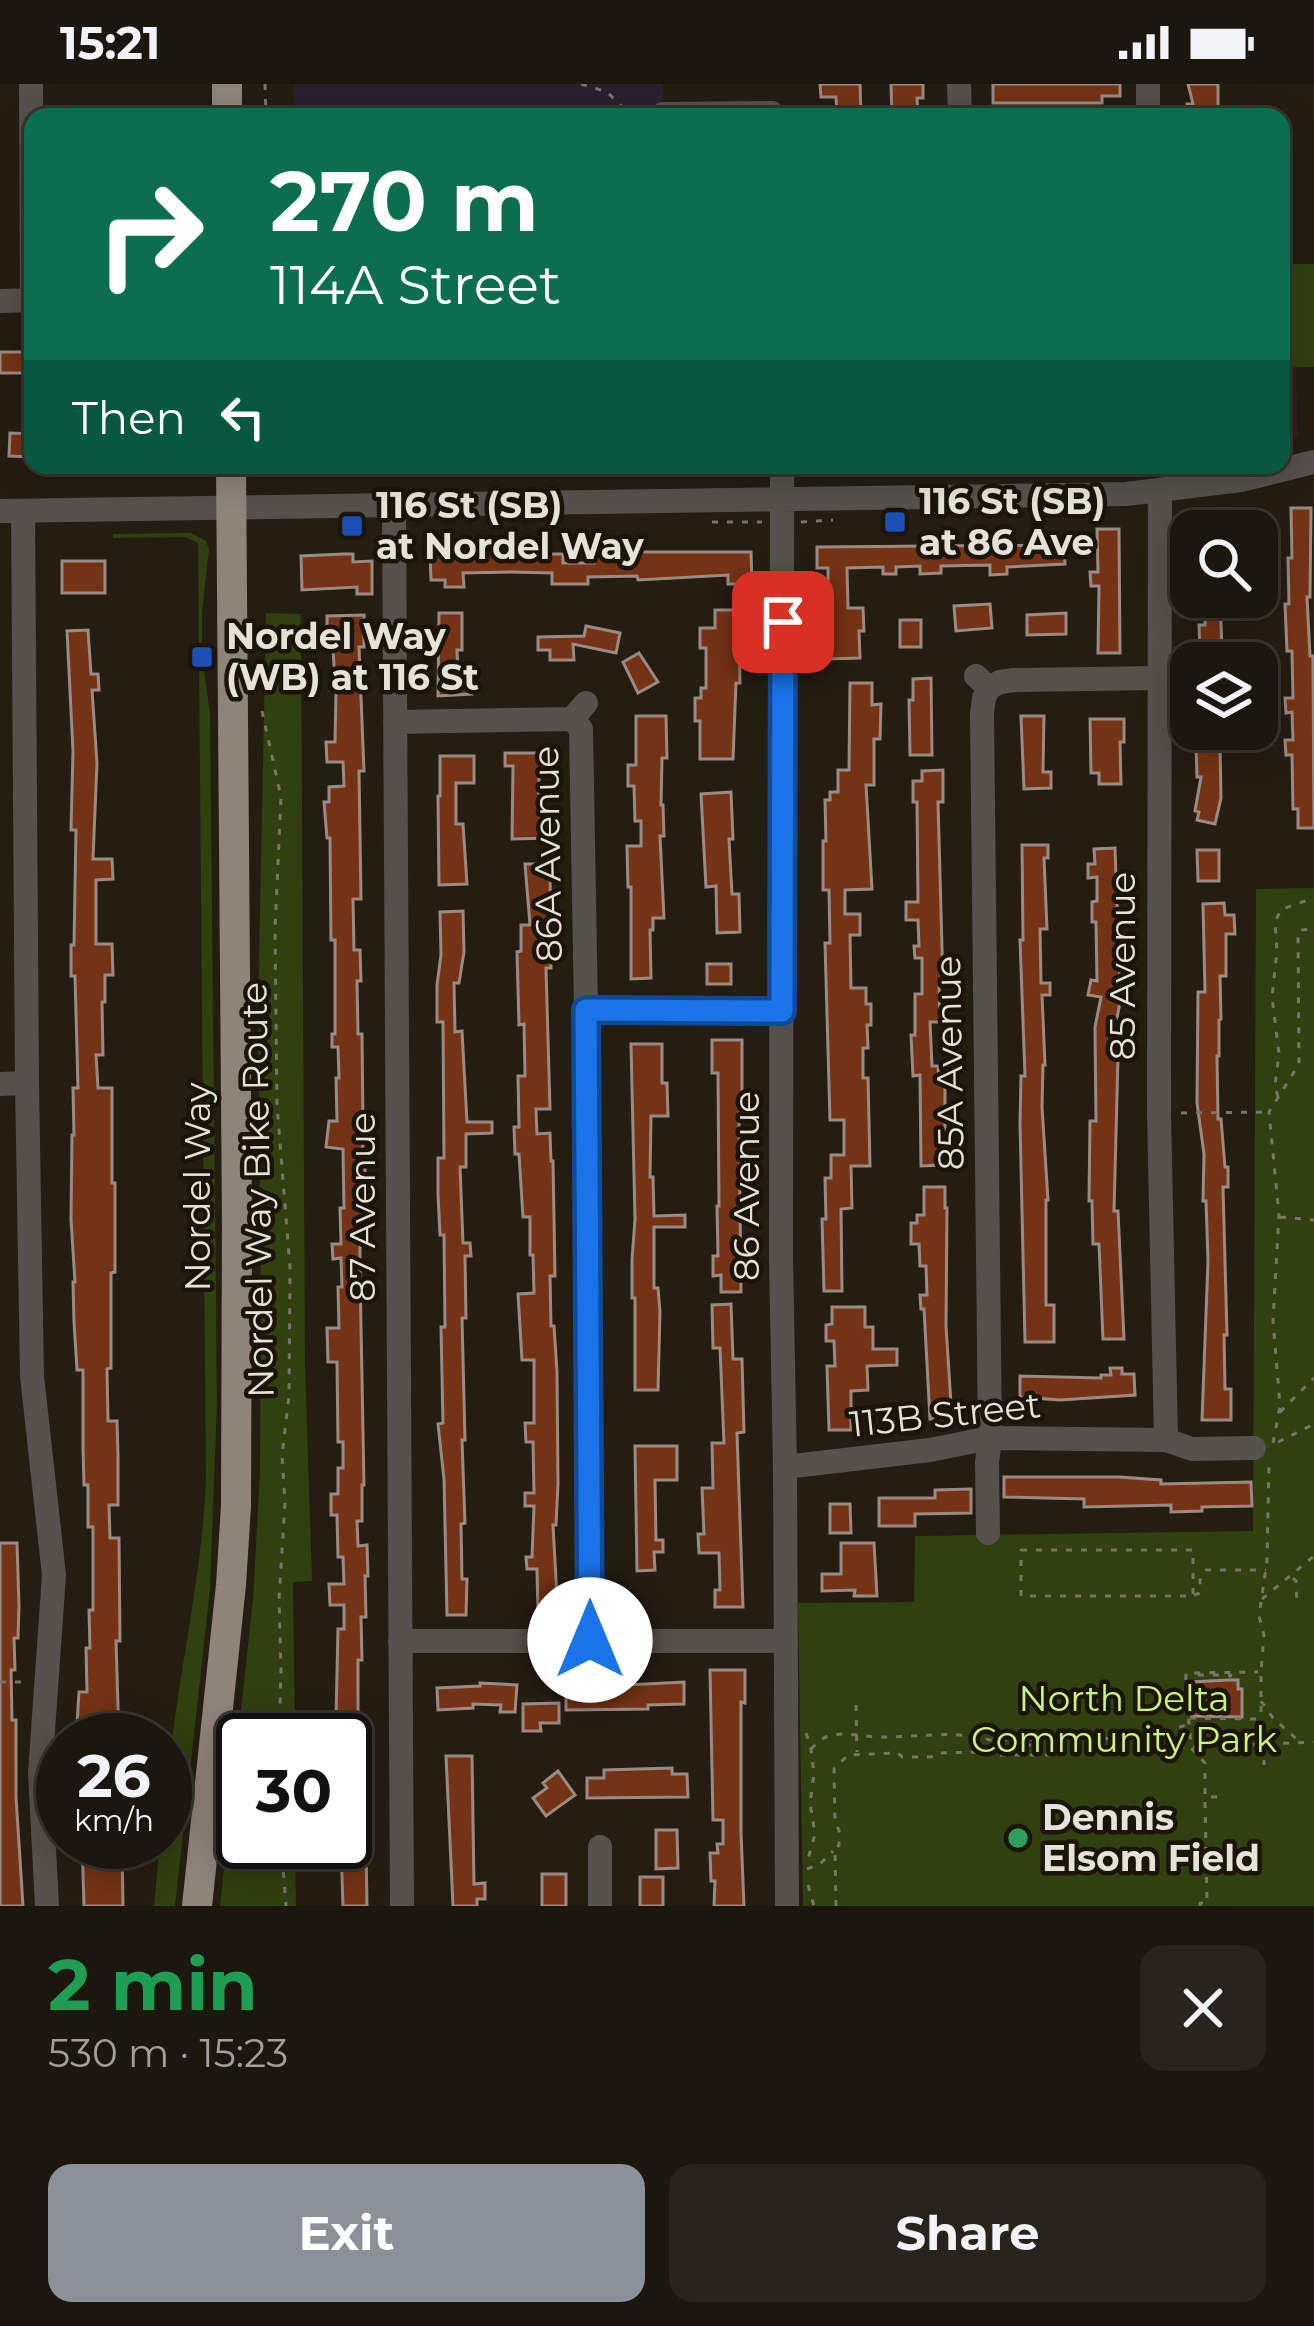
<!DOCTYPE html>
<meta charset="utf-8">
<style>
:root{--surface:#1b160e;--page:#28231c;--text:#f1f3f6;--muted:#a09f9e;--line:#39352e;--accent:#8c9099}
body{margin:0;font-family:Montserrat,sans-serif;background:var(--page);color:var(--text);height:100vh;display:flex;flex-direction:column;font-size:45px;white-space:nowrap}
*{box-sizing:border-box;margin:0}
p{font-size:39px;color:var(--muted)}
.icon{flex:none;width:66px;height:66px;fill:none;stroke:currentColor;stroke-width:2;stroke-linecap:round;stroke-linejoin:round}
.map{position:relative;height:1822px;overflow:hidden}
.details{display:flex;flex-direction:column;background:var(--surface);flex:1}
.details>*{flex:none}
.hud{position:absolute;left:24px;top:24px;width:1266px;height:366px;border-radius:24px;box-shadow:0 6px 30px #0003,0 0 0 3px var(--line);background:#0b6e4f;color:#fff;overflow:hidden}
.controls{position:absolute;left:1170px;top:426px;display:grid;gap:24px}
.controls a{display:grid;place-items:center;width:108px;height:108px;border-radius:24px;background:var(--surface);box-shadow:0 6px 30px #0003,0 0 0 3px var(--line);font-size:60px}
.speed{position:absolute;left:36px;top:1629px;display:flex;gap:24px;font-size:60px;font-weight:700;text-align:center}
.speed>*{display:grid;place-content:center;width:156px;height:156px;border-radius:50%;background:var(--surface);box-shadow:0 6px 30px #0003,0 0 0 3px var(--line);line-height:1}
.speed small{font-size:30px;font-weight:400}
.speed .limit{border:6px solid #111;border-radius:18px;background:#fff;color:#111}
.pin{position:absolute;display:grid;place-items:center;width:102px;height:102px;color:#fff;margin:-51px;border-radius:24px;box-shadow:0 6px 18px #0006}
.me{position:absolute;width:132px;margin:-66px;rotate:0deg;stroke-linejoin:round;filter:drop-shadow(0 0 9px #0008)}
.turn{display:flex;align-items:center;gap:42px;height:252px;padding:0 48px;font-size:54px}
.turn .icon{width:156px;height:156px;stroke-width:2.5}
.turn b{display:block;font-size:84px;line-height:102px}
.then{display:flex;align-items:center;height:114px;padding:0 48px;background:#0003;gap:24px;font-size:45px}
.round{display:grid;place-items:center;flex:none;width:126px;height:126px;border-radius:24px;background:var(--page)}
.headline{display:flex;align-items:center;justify-content:space-between;height:204px;padding:0 48px}
h1{font-size:72px;font-weight:700;line-height:90px;color:#1e9e55}
.button{display:flex;gap:24px;margin-top:auto;padding:24px 48px}
.button a{flex:1;height:138px;border-radius:24px;background:var(--accent);color:#fff;font-size:48px;font-weight:700;line-height:138px;text-align:center}
.button a+a{background:var(--page);color:var(--text)}
.status{display:flex;justify-content:space-between;align-items:center;height:84px;padding:0 60px;background:var(--surface);direction:ltr}
.status svg{height:33px;fill:currentColor}
.map>svg:first-child{display:block}
</style>
<div class="status"><b>15:21</b><svg viewBox="0 0 49 12"><path d="M0 12V9h3v3zM5 12V6h3v6zM10 12V3h3v9zM15 12V0h3v12zM26 1h20v11H26zM47 4h2v5h-2z"/></svg></div>
<div class="map">
<svg width="1314" height="1822" viewBox="0 0 1314 1822">
<rect width="100%" height="100%" fill="#241d12"/>
<path fill="#311f26" d="M1281 284H1296L1298 352 1281 357Z"/>
<path fill="#2a2130" d="M293 0H663V33H294Z"/>
<path fill="#31400f" d="M589 23V33H461V24Z
M432 25 433 33H306V26Z
M1281 180H1314V283L1281 284Z
M191 449 206 457 209 465 202 528V573L210 629 217 1318 210 1505 175 1822H154L160 1758H165C165 1637 201 1518 206 1396L198 459 186 453 113 454V450Z
M266 529 301 530 305 1281 312 1497 293 1498 295 1656H243V1758H295L296 1822H220L253 1515 260 1387 261 1212 258 928Z
M1314 804V1822H803L798 1519 914 1518 915 1452 1253 1447 1256 805Z"/>
<path fill="#743314" stroke="#9b8a83" stroke-width="3" d="M820 0H860L861 33H837L836 13H821Z
M891 0H923V14H917L918 33H892Z
M993 0H1120V12H1102V19H993Z
M1188 0H1218V33H1188L1187 20H1193Z
M0 268H28L29 289H0Z
M10 349 33 350V373L9 372Z
M1291 424H1311L1310 513H1307L1310 572H1313L1314 744H1298V725H1293L1292 671H1286L1285 656H1293L1292 628 1286 629 1285 614H1293L1292 567H1287L1285 520H1289L1288 474H1292Z
M1097 445H1119L1120 569H1098L1099 502H1091L1090 488H1098Z
M1064 461 1065 480 1007 483V490L990 491V481L941 482V489L920 490V482L896 483V490H883V483L847 484 848 524H863L864 547H859L860 574 828 575 824 533H828V484H817V463Z
M470 467H545L546 470H563V479H594V468H751L752 500H728V491L638 496 637 492 588 493V500H552V489L510 488 463 489 464 503H445V496H431L430 469Z
M343 470H353V478L372 477V510H357V503L302 506 301 472Z
M62 477H105V509H62Z
M1205 513H1220L1222 566 1200 567 1199 541H1205Z
M990 520 992 544 956 547 954 522Z
M715 526H739L740 599H736L733 675H700V637H695V614H701V604H706V564H700V544H715Z
M439 529H462V566H457L458 589H471L472 610 438 612Z
M1066 529V550L1027 551V531Z
M364 531V563H359L364 687H359L361 815H353L354 866H360L361 897H357L358 950H362L363 1040 365 1041 361 1079H365V1151H360V1189L364 1401H362V1437H357L358 1462 367 1461 368 1492H365L366 1533H361L362 1576H358V1631H360L364 1676H367L368 1711H361V1763L366 1762 367 1822H343L341 1763H345V1656H340V1648L331 1649 329 1633H336L338 1545H344V1521H330L329 1500H344L343 1473H338L337 1431H331V1410H338V1384H343V1358H338L337 1278H328L327 1244H339L338 1203H342L341 1174 333 1175 332 1160H341L340 1124H344L343 1065 326 1063 329 1037H337L336 994H339L338 963H332V950H335V856H331L330 754H327L324 718H329V703L344 702 343 678H327L326 658H335L336 608 332 553H327V532Z
M900 536H921V563H900Z
M586 542 620 549 616 569 573 560 574 576H550V566H538V553L584 552Z
M88 546 91 590H98L99 606H92L97 679 93 775H112L113 795 96 796V860H112L113 891H105V918H102L103 971H96L98 1004H112V1099H115V1188L111 1189V1284L107 1285 108 1337H117L118 1371V1421H109L110 1454H119L120 1557H116L119 1656H76L79 1608H87L86 1564H90L89 1526H93V1443H88V1401H84L83 1365V1286H77L74 1238 73 1198H75L71 1136 72 1051H74L73 1004H78L75 892H71V861H74L76 746H71L73 667 67 547Z
M639 569 658 598 638 609 623 578Z
M931 594 932 671H910L909 616H913V595Z
M850 599H872V621L881 620 880 655H874V701H866L872 805 845 806V830H860V851H850L851 904H866V920H871V941H867L868 964H863V994H868L870 1082H851L852 1124 841 1125 842 1207H824L822 1135H826L825 1094H831V1071H844V1036H830L825 859H830L829 806H823V757H826L825 716H830V708H838V686H849Z
M636 632H666L667 674H662L661 721H663L664 752H660L664 834H653V846H650L651 894 631 895V803H628L627 762H641V737H635L634 702H628V681H636Z
M1021 632H1044L1043 688H1051V704L1024 705Z
M1090 635H1124V658H1120L1121 700H1099V689H1091Z
M1220 661 1221 714 1215 740 1197 736 1199 728 1195 727 1201 693H1197L1196 662Z
M505 669H552V685H539V712L541 739 553 738V754L512 755 513 682H505Z
M440 672H474V699H456V740H463L467 800 439 801 438 712H440Z
M943 686V718H938L943 900H939L940 938H930L932 982H938L939 996H945V1075L944 1081 921 1082 920 991 913 992 911 951H915V910H922V874H915L914 862H919L918 836H906V818H918L917 718H913V697H922V687Z
M731 708 733 755H729L732 810H739L740 848 717 849 716 802 706 803 701 710Z
M1022 761H1048V774H1044L1047 845H1040L1041 899H1050V911H1042L1045 981H1043L1042 1023 1048 1116H1046V1221H1054V1258H1025L1020 1039 1021 992H1025L1020 856H1023Z
M1115 764 1120 901 1123 902 1115 945H1119L1120 973H1118L1114 1127H1118L1124 1255H1103L1099 1160H1093L1092 1117H1089L1090 1037H1096L1095 943 1101 913 1088 911 1091 896 1097 897 1096 838H1092V818L1097 817V793L1088 794V780H1095L1094 765Z
M1197 766H1219V797H1198Z
M525 780H550L551 884H546L550 1025H536L537 1050 550 1049 551 1077H553L555 1192H550L551 1242H554L557 1288 558 1400 556 1441H553L558 1532H538L537 1485H527L526 1473H532L534 1422H525V1409H534L533 1358H526L525 1339H534V1276H522L518 1210 534 1209 533 1171H530V1133H523L519 1070H515L514 1043H519L518 992H525L524 940 519 941 517 868 521 867V841H530Z
M1224 819 1225 831H1234L1235 850H1226V892H1220L1221 935 1219 936V972H1217L1218 1035H1221L1225 1083H1228V1103H1223L1227 1251H1224L1225 1305H1231V1336H1202L1208 1177 1206 1117H1203L1204 1070 1197 1019 1198 908H1205L1203 820Z
M463 827 464 868 459 899H454L455 948 462 947 467 1038H492V1049L466 1050V1083H460L463 1159H470L471 1172H465L466 1234H462L465 1356H462L465 1439 461 1440 462 1495H467L466 1531H447L444 1395 438 1340 443 1339 441 1243H445L444 1151H440L438 1110V1074H444L443 938H437V901L441 871 440 828Z
M707 880H731V900H707Z
M712 956H742V1029H739L741 1208H721V1191L713 1192V1172H718L717 1122H719L718 989H712Z
M631 960H662V999H667L668 1032H651L650 1093H653L654 1132 685 1131V1143H654V1204H658L660 1228 658 1306H635V1214H632V1176L635 1135Z
M924 1103H945V1124H947L946 1242 952 1335H930L924 1225H921L920 1211H927L926 1182H920L919 1160H911V1139H917V1131H924Z
M731 1220 733 1275H742L744 1348 737 1349 743 1523H715V1506H720L719 1469H699L698 1450H704L702 1404H713L712 1359H724L720 1264H713L712 1221Z
M832 1223H865V1243H873V1265H897V1281L867 1282 868 1306 851 1307V1346H829L827 1282H835L834 1257H826V1241L832 1240Z
M1110 1284H1122V1290H1134L1135 1311 1060 1316 1020 1313V1292L1101 1294V1291H1111Z
M635 1362H677V1396H655L656 1456H663V1468H654L655 1486 637 1487Z
M1004 1393H1119L1161 1396V1400L1251 1398 1252 1422 1202 1423V1427L1171 1428V1421L1084 1423V1415L1004 1413Z
M971 1405V1429L915 1430V1442H879V1414H935V1406Z
M830 1420H850L851 1449H830Z
M0 1459H17L19 1522 18 1554H14L15 1586H11L12 1636H16V1713L23 1822H0Z
M841 1459H874L877 1512H854L855 1506 822 1507V1490H841Z
M710 1586H745V1619L741 1618V1749L744 1822H714L715 1797H711L710 1769H718L717 1760H723V1736H713Z
M1228 1596H1238V1605H1242V1633L1192 1632 1191 1628H1186V1615H1191V1598Z
M684 1598V1620L648 1621V1625L566 1626V1604Z
M480 1599 517 1601 515 1628H500L501 1621 473 1620V1624L438 1626 437 1604 480 1602Z
M559 1619V1639H540L541 1647H523V1620Z
M446 1672H472L474 1800 485 1799V1815H477V1822H453Z
M672 1684V1690H687L688 1713 587 1714V1694H604V1686Z
M558 1687 575 1711 546 1732 533 1714 547 1704 543 1699Z
M656 1746H677L678 1784 656 1785Z
M82 1758H122L123 1822H84Z
M542 1790H566V1822H542Z
M640 1793H663V1822H640Z"/>
<g fill="none" stroke-linecap="round" stroke-linejoin="round">
<path stroke="#797369" stroke-width="3" stroke-dasharray="6 9" stroke-linecap="butt" d="M265 0 266 33
M581 0 607 8 633 33
M712 438H762
M801 438 833 436
M262 627 281 713 275 845 277 1021 290 1183 289 1312 282 1371 285 1419 279 1515 281 1586 279 1656
M1278 1013 1275 1002 1279 969 1272 913 1277 867 1275 837 1282 825 1314 814
M1181 1029 1268 1028
M1280 1133 1314 1136
M1280 1328 1314 1294
M1278 1358 1314 1340
M1273 1359 1280 1322 1273 1236 1279 1131 1269 1028 1299 980 1298 849 1300 846 1314 845
M1021 1466H1193V1512H1021Z
M1293 1494 1296 1497 1297 1520
M1194 1511 1200 1509V1496L1206 1486H1266
M1262 1515 1314 1472
M1198 1591H1231L1228 1596
M0 1598H27
M1261 1617 1273 1634 1299 1657
M856 1621 857 1668
M1190 1634 1258 1635
M806 1649 811 1665 814 1690 810 1719 815 1750 808 1775
M1261 1658V1588L1264 1551 1259 1532 1267 1477 1269 1376
M1264 1661V1681
M811 1665C817 1659 819 1656 826 1653 845 1646 865 1654 884 1653 919 1653 956 1646 990 1656L1143 1654 1190 1640
M988 1667 1037 1666V1661H990V1657
M1217 1713H1205V1679L1191 1664C1190 1638 1185 1616 1186 1589L1258 1588
M281 1758 286 1822
M807 1785 820 1780 833 1767
M808 1801 814 1822
M836 1822 835 1766 839 1761V1746L835 1739 834 1685 848 1671 898 1669 902 1673H931L937 1669 987 1668 992 1671H1063L1068 1668C1078 1668 1090 1665 1100 1667 1116 1669 1126 1672 1141 1665L1314 1658
M1200 1822V1819H1207L1205 1716"/>
<path stroke="#56514c" stroke-width="24" d="M959 0 960 33
M1148 0V33
M663 30 772 29
M0 217 32 216 31 0
M782 381 781 1174 785 1383 787 1822
M1160 407 1159 1028 1166 1356
M394 423 402 1822
M0 427 1126 410 1241 396 1314 378
M23 427 27 999 32 1292 54 1491 40 1689 47 1822
M976 592 989 604 1000 598 1014 596 1159 594
M572 635 581 645 586 926 590 1556
M395 638 572 635 586 619
M586 926 782 927
M0 1000 27 999
M785 1383 930 1366 990 1354 1166 1356 1192 1365 1254 1364
M988 1449 987 1379 990 1354 982 629 984 614 989 604
M400 1557H786
M600 1763V1822"/>
<path stroke="#8f847a" stroke-width="30" d="M227 0V33
M197 1822 231 1501 236 1422 237 1142 231 381"/>
</g>
<g fill="none" stroke-linecap="round" stroke-linejoin="round">
<g stroke="#114b97" stroke-width="30">
<path id="route" d="M590 1556 586 926 782 927 783 538"/>
</g>
<use href="#route" stroke="#1a73e8" stroke-width="21"/>
</g>
<g fill="#1a4fb4" stroke="#1b1409" stroke-width="4.5">
<rect x="883" y="426" width="24" height="24" rx="6"/>
<rect x="340" y="430" width="24" height="24" rx="6"/>
<rect x="190" y="561" width="24" height="24" rx="6"/>
</g>
<circle fill="#2e9e5b" stroke="#1b1409" stroke-width="4.5" cx="1018" cy="1754" r="12"/>
<g text-anchor="middle" stroke-width="9" stroke-linejoin="round" paint-order="stroke">
<g font-size="36" font-weight="bold" fill="#e6e1d9" stroke="#1b1409" text-anchor="start">
<text x="919" y="430">116 St (SB)<tspan x="919" dy="41">at 86 Ave</tspan></text>
<text x="376" y="434">116 St (SB)<tspan x="376" dy="41">at Nordel Way</tspan></text>
<text x="226" y="565">Nordel Way<tspan x="226" dy="41">(WB) at 116 St</tspan></text>
<text x="1042" y="1746">Dennis<tspan x="1042" dy="41">Elsom Field</tspan></text>
</g>
<g font-size="36" fill="#e6e1d9" stroke="#1b1409">
<text transform="translate(547 770) rotate(-91)" y="13">86A Avenue</text>
<text transform="translate(1122 882) rotate(-90)" y="13">85 Avenue</text>
<text transform="translate(949 979) rotate(-91)" y="13">85A Avenue</text>
<text transform="translate(746 1102) rotate(-90)" y="13">86 Avenue</text>
<text transform="translate(197 1103) rotate(-90)" y="13">Nordel Way</text>
<text transform="translate(257 1106) rotate(-91)" y="13">Nordel Way Bike Route</text>
<text transform="translate(362 1123) rotate(-90)" y="13">87 Avenue</text>
<text transform="translate(945 1330) rotate(-6)" y="13">113B Street</text>
</g>
<g font-size="36" fill="#caf47b" stroke="#1b1409">
<text x="1124" y="1627">North Delta<tspan x="1124" dy="41">Community Park</tspan></text>
</g>
</g>
</svg>
<div class="controls">
<a><svg class="icon" aria-label="search" viewBox="0 0 24 24"><circle cx="10" cy="10" r="6"/><path d="M15 15l6 6"/></svg></a>
<a><svg class="icon" aria-label="layers" viewBox="0 0 24 24"><path d="M12 4l9 5-9 5-9-5zM3 14l9 5 9-5"/></svg></a>
</div>
<div class="speed"><div>26<small>km/h</small></div><div class="limit">30</div></div>
<div class="pin" style="left:783px;top:538px;background:#d93025"><svg class="icon" aria-label="arrive" viewBox="0 0 24 24"><path d="M6 21V4h12l-3 4 3 4H6"/></svg></div>
<svg class="me" style="left:590px;top:1556px" viewBox="-20 -20 40 40"><circle r="19" fill="#fff"/><path d="M0-13L10 11 0 6-10 11z" fill="#1a73e8"/></svg>
<div class="hud">
<div class="turn"><svg class="icon" aria-label="right" viewBox="0 0 24 24"><path d="M7 20v-9h11M14 6l5 5-5 5"/></svg><div><b>270 m</b>114A Street</div></div>
<div class="then">Then<svg class="icon" aria-label="left" viewBox="0 0 24 24"><path d="M17 20v-9H6M10 6l-5 5 5 5"/></svg></div>
</div>
</div>
<section class="details">
<div class="headline"><div><h1>2 min</h1><p>530 m · 15:23</p></div><a class="round"><svg class="icon" aria-label="close" viewBox="0 0 24 24"><path d="M6 6l12 12M18 6L6 18"/></svg></a></div>
<div class="button"><a>Exit</a><a>Share</a></div>
</section>
